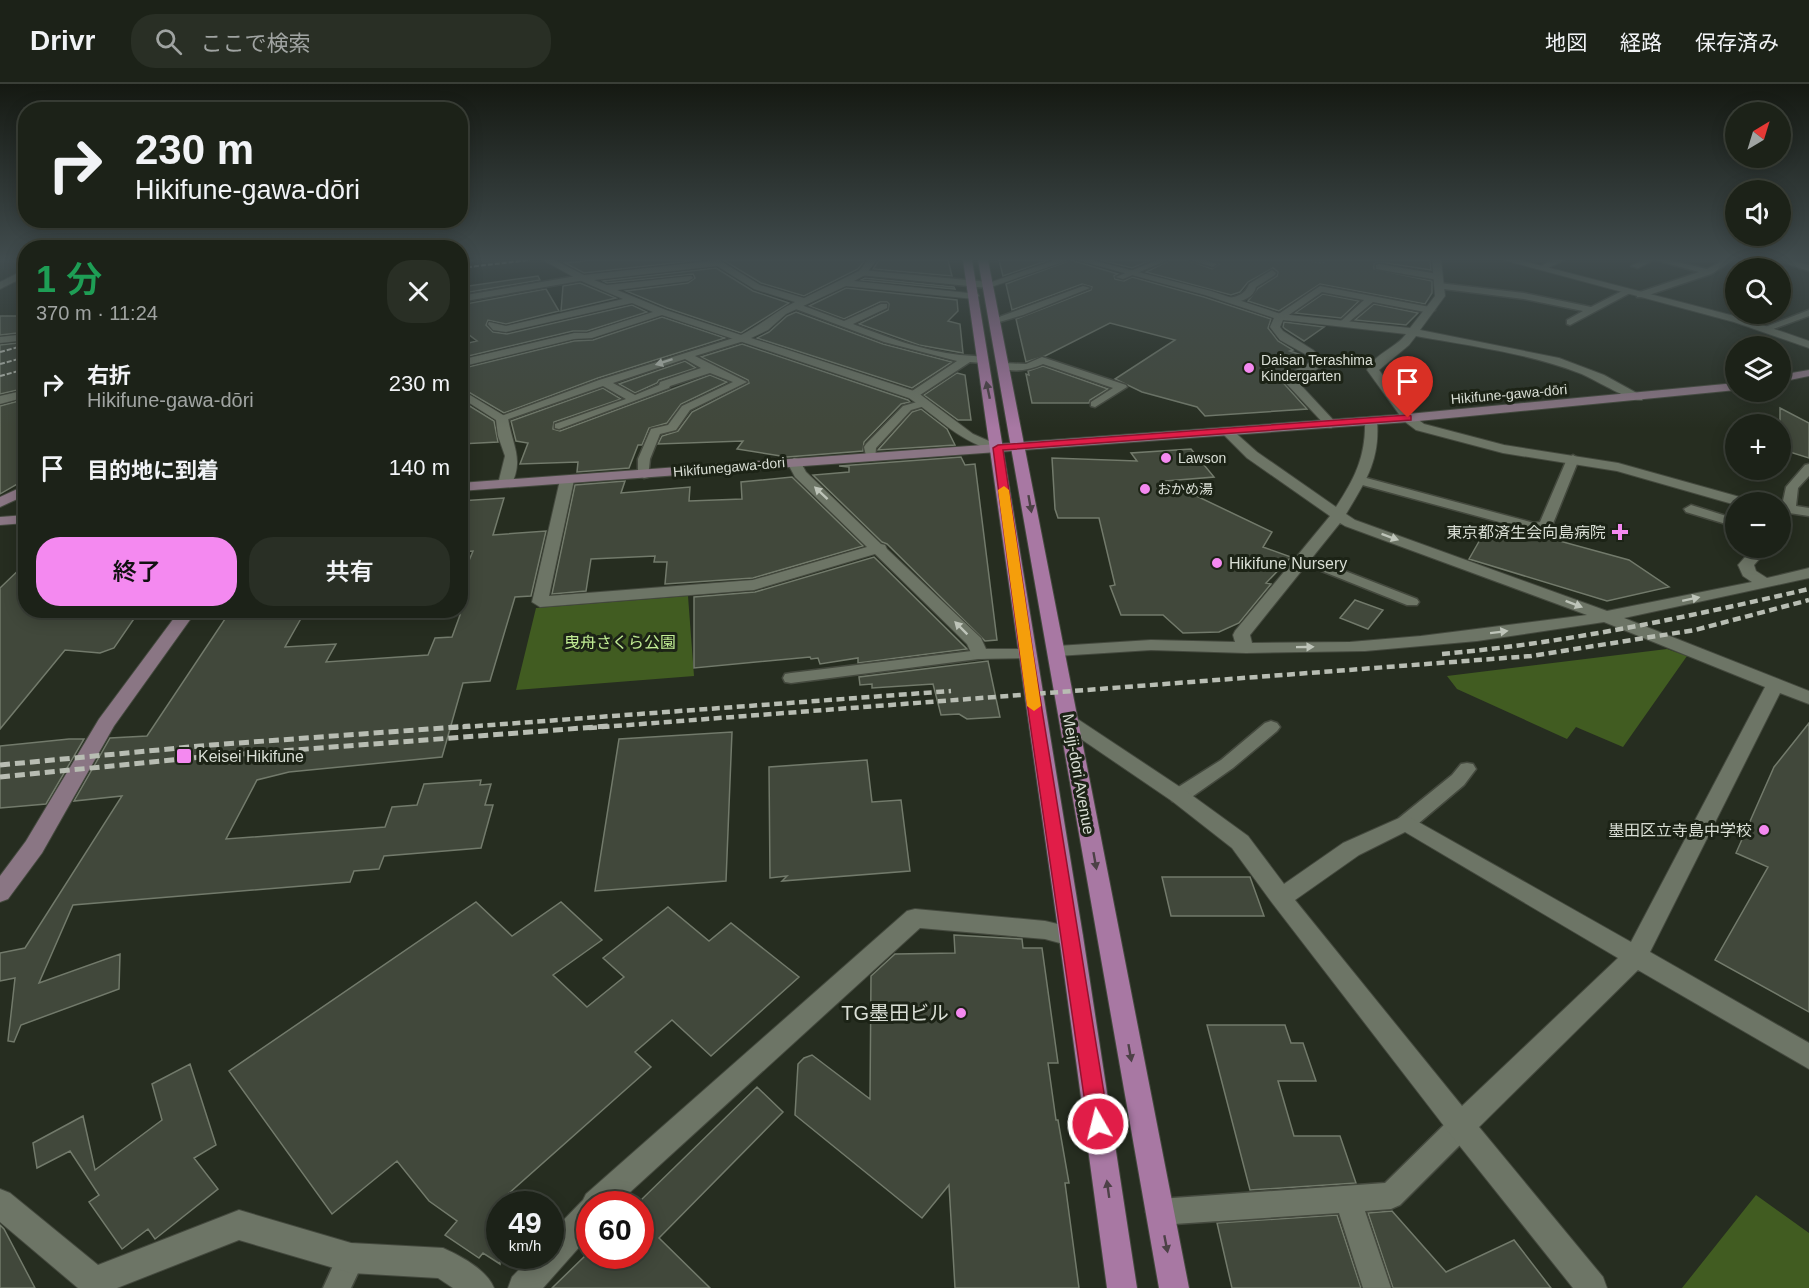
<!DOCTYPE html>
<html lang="ja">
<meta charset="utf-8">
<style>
:root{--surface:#1c2218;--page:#292f25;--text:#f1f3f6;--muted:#a0a4a2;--line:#3a3f37;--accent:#f489f0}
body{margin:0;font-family:Helvetica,"Noto Sans JP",sans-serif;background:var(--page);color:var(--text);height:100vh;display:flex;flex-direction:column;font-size:22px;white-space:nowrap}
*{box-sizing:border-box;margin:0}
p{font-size:20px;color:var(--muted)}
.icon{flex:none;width:33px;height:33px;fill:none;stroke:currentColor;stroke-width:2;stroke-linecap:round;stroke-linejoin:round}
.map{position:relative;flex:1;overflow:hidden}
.panel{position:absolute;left:18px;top:156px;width:450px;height:378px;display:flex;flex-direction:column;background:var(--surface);border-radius:24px;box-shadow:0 3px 15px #0003,0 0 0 2px var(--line)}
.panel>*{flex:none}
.guide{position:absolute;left:18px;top:18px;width:450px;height:126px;border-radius:24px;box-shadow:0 3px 15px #0003,0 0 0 2px var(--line);background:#1c2218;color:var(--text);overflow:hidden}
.needle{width:39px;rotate:38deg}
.buttons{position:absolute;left:1725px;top:18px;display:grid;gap:12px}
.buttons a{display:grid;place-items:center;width:66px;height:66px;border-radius:50%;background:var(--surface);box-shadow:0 3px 15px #0003,0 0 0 2px var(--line);font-size:30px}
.speed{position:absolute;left:486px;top:1107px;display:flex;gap:12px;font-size:30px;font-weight:700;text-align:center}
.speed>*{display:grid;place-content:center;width:78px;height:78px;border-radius:50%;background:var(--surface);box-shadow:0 3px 15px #0003,0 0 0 2px var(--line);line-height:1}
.speed small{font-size:15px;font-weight:400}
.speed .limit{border:9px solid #d22;background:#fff;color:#111}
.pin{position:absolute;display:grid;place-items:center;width:51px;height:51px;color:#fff;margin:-62px -26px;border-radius:50% 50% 50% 0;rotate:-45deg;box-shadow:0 0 6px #0007}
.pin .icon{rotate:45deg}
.me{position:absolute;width:66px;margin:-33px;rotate:352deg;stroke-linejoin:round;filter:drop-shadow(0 0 4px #0008)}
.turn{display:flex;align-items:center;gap:21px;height:126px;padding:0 18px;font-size:27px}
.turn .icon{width:78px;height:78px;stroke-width:2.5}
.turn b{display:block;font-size:42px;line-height:51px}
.round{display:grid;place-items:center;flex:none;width:63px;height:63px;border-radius:24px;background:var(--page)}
.headline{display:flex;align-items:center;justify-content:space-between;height:102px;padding:0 18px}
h1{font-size:36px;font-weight:600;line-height:45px;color:#1e9e55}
.cta{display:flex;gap:12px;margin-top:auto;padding:12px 18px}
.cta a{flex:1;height:69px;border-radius:24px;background:var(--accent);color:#111;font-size:24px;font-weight:600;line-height:69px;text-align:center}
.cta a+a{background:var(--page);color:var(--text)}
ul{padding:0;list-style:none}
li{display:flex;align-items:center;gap:18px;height:84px;padding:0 18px}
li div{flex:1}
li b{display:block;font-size:22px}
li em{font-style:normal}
header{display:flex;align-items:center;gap:36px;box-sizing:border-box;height:84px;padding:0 30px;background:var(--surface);border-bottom:2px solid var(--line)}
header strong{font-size:28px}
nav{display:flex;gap:33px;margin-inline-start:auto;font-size:21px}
.search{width:420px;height:54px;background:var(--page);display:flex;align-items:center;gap:15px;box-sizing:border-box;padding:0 21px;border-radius:24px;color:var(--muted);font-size:22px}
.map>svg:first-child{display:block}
</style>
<header>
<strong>Drivr</strong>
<div class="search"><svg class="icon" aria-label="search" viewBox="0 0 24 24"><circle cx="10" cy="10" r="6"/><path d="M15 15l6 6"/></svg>ここで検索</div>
<nav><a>地図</a><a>経路</a><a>保存済み</a></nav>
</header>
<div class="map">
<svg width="1809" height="1204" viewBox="0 0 1809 1204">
<rect width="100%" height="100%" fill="#262d20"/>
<path fill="#415c21" d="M688 512 694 592 516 606 536 524Z
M1667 565 1687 572 1623 663 1576 643 1567 655 1457 605 1447 592Z
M1756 1111 1809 1149V1204H1682Z"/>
<path fill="#41483b" stroke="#727a6b" stroke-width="1.5" d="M594 176H701L584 189 565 179Z
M723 176H865L858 185 804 212 761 199Z
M879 176H948L952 192 873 185Z
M999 176H1049L1003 192Z
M1071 176 1118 190 1114 192 1115 195 1124 197 1132 193 1204 213 1271 235 1268 244 1278 257 1293 266 1290 267 1304 272 1278 293 1307 325 1205 332 1197 323 1142 308 1115 295 1175 256 1110 239 1045 272 1026 278 1016 235 1091 206 1092 203 1082 200 1012 226 1006 200Z
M1100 176H1152L1132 184Z
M1170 176H1188L1212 185 1219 180 1211 176H1430L1431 186 1379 178 1374 180V185L1432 197V209L1425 220 1320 200 1279 227 1248 217 1258 204 1277 192 1278 188 1273 184 1248 198 1240 208 1231 211 1146 188Z
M716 184 753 207 789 219 741 249 667 224 626 207 688 199 695 194 693 190 607 199 603 197Z
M538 192 540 196 464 209 461 203Z
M865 194 954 203 955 205 861 196Z
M580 199 616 214 561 227 563 202Z
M846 204 957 216 958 227 948 237 960 240 963 269 919 261 859 240 888 226 889 220 887 218H880L844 235 809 222Z
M546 205 559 227 506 240 488 236 486 241 493 248 507 250 632 221 647 228 587 247H573L460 274V261L477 257 460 244V221Z
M1323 210 1359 217 1341 234 1295 229Z
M1374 220 1418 229 1406 241 1355 236Z
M796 228 883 260 952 278 912 304 757 254 769 248 787 232Z
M0 232H26V248L0 251Z
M662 233 725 254 598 294 504 329 460 303V285L574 257 593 256Z
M1284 238 1324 243 1304 257 1285 245 1283 243Z
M26 258V304L0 310V261Z
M742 260 908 316 910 318 901 320 864 358 863 367 787 373 737 365 743 357 658 360 662 352 678 347 692 328 749 299 748 296 701 273Z
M685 277 696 284 659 296 657 299 635 309 619 300Z
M1043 282 1108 305 1090 316 1089 319H1032L1026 290 1029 291 1028 287Z
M957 289 965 291 971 336H958L924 311Z
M710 291 727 298 681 320 667 339 649 344 642 361H638L629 384 577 388 578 378 520 380 528 359 516 357 511 337 603 304 621 315 554 338 553 345 560 347Z
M26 315V395L0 410V322Z
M460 316 494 337 498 358 460 360Z
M1780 324 1809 339V374L1780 365Z
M921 325 947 345 955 361 878 366 912 328Z
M1191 365 1214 393 1165 397 1272 448 1263 463 1291 473 1266 499 1271 500 1239 539 1219 548 1183 549 1163 531H1121L1110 502 1115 501 1099 434H1058L1055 425 1052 374 1137 377 1131 369Z
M961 373 965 381 975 380 997 556 985 557 887 460 882 458 813 391 849 388V383L839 382Z
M792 393 863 462 753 494 665 500 667 478H654L655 472 591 475 586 507 552 510 575 401 625 397 621 409 690 403 689 417 742 415 741 398Z
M504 414 493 451 546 447 531 512 515 513 490 597 463 599 442 673 289 688 257 696 226 755 385 743 392 723 417 721 424 700 481 696 480 701 491 700 485 721H493L481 764 384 772 379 785 354 787 350 798 73 821 39 899 120 870 119 905 21 941 14 958 8 957 15 894 0 897V869L25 864 122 712 74 717 110 654 147 652 231 526H290L286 533 303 531 285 563 336 560 326 578 428 571 435 554 452 553 460 531V498L473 467 460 468V417Z
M1501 441 1629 476 1669 503 1607 517 1469 475 1485 447 1497 450Z
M874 473 967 565 858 579V574L820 580 818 574 811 575 810 573 694 584V513L755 508Z
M26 479V526H140L114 564 100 569 65 566 0 645V504Z
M1355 516 1383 526 1368 545 1340 534Z
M988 577 1000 633 967 635 959 630 941 631 933 600 872 604V600L860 601 859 593Z
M1809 639V928L1715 876 1768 783 1736 769 1774 683Z
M732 648 726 797 595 807 619 655Z
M69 655H84L46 720 0 724V662Z
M867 676 872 718 901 716 910 787 782 797 787 792 770 794 769 683Z
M1162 793H1250L1264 832H1171Z
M476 818 512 852 561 818 602 856 553 891 587 923 624 893 603 874 668 823 709 857 731 839 799 893 711 972 672 936 635 968 651 983 500 1117V1180L483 1169 479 1174 445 1151 457 1137 429 1117 397 1077 332 1130 229 987Z
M954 851 1022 855 1023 864H1042L1058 979H1048L1056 1036H1058L1069 1099H1065L1079 1204H955L949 1101 922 1134 795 1031 798 980 804 974 812 971 870 1015 871 892 895 870 955 869Z
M1207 941H1285L1291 959H1303L1316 997H1278L1294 1052H1340L1356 1099 1250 1106Z
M190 980 216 1061 194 1074 218 1105 155 1155 148 1145 122 1165 89 1118 99 1111 70 1067 37 1084 33 1059 83 1032 95 1086 162 1036 152 1000Z
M757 1003 783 1028 659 1154 710 1204H552L585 1172H640V1117Z
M1392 1127 1446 1188 1514 1156 1551 1204H1393L1368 1129Z
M1337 1131 1361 1204H1232L1217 1139Z
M0 1141 4 1145 35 1204H0Z"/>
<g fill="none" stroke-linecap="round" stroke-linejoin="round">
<g stroke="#44493e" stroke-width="3">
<path id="lane" d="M1157 176H1168L1123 195 1116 193Z
M1190 176H1205L1217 180 1213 183Z
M1553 176H1564L1544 186 1537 184Z
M1643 176H1654L1638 184 1631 182Z
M1655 176H1668L1707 185 1724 176H1734L1711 190 1643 213H1637V209L1699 188Z
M1775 176H1788L1809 181V187Z
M1379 180 1438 190 1442 193 1438 196 1376 185V181Z
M862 186 988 198 992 201 988 204 859 191 858 189Z
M1272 186 1276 189 1275 191 1256 203C1254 214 1240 219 1229 218V214C1239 212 1245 210 1249 200Z
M582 191 586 194 585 196 460 218V212Z
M1439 199 1524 209 1591 223 1624 206 1632 208 1570 241 1567 240V236L1583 227 1524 215 1436 204V200Z
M1083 202 1090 204 1023 231 996 239 991 236Z
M1320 202 1430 223 1435 226 1430 229 1373 218 1344 242 1339 239 1341 237 1364 216 1322 208 1283 235H1277V231Z
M796 219 844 237 881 220H887V224L853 240C887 253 923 267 960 271 969 272 980 271 987 276L982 279 970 278 917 313H909V309L957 277 884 258 793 224V220Z
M1809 226V232L1768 247 1760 245Z
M740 252 745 255 744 257 695 272 747 298 690 326 676 346 660 350 650 375 648 393 644 394 638 390V375L651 345 668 341 682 322 733 298 710 289 670 302 669 304 559 345 555 344V340L626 315 603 302 506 336H498L496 334 599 296ZM685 275 701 284 660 298 659 301 635 311 613 299Z
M1042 273 1126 301 1127 303 1095 323 1091 322V318L1113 304 1043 280C1030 286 1011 290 999 282L1004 279 1026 280Z
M924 316 930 319 928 321 911 326 876 364 875 376H867L864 363 866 360 903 322Z
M1573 371 1579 375 1552 442 1545 446H1529L1355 399 1353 396 1359 392 1534 439 1540 438 1567 375Z
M1809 380V392L1798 404 1796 422 1809 424V432L1789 429 1780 431 1786 403 1805 381Z
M1691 421 1736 435V443L1686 428 1684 425Z
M1304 471 1417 515 1419 518 1417 521H1407L1299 478 1297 475 1299 472Z
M980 566 988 571 986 574 791 599 785 598 783 594 785 590 791 589Z
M1271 637 1277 639 1280 643 1277 647 1233 684 1186 717 1179 719 1172 717 1170 712 1172 707 1221 676 1265 639Z
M1467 679 1473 680 1476 685 1464 701 1413 744 1406 746 1399 744 1396 739 1399 734 1452 691 1461 680Z
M1461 1030 1470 1033 1473 1042 1470 1051 1400 1121 1391 1125 1365 1127 1391 1204H1363L1339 1129 1159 1141 1150 1137 1146 1128 1150 1119 1159 1115 1385 1099 1452 1033Z
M351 1160 361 1164 365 1174 351 1204H323L341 1164Z"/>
</g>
<g stroke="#44493e" stroke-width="2">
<path id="street" d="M460 176H476L460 180Z
M543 176H554L584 191 719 176 760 201 804 214 859 187 868 176H877L865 191 854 197 978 210 979 212 974 215 846 202 786 230 768 246 751 254 917 308 973 350 1005 364 998 368C959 358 941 335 909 314L662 231 592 254 574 255 460 283V276L574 249H587L653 228 632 219 506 248 493 246 488 240 489 238 506 242 623 215 579 196ZM717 182 754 205 795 218C776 227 761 241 741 251L666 226 617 206 688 197 693 194 691 192 607 201 594 196Z
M1055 176H1069L991 203 983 201Z
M1077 176H1092L1211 207 1281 230 1410 244 1435 212 1432 176H1441L1445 212 1420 246 1559 274 1604 291 1644 313 1642 316C1630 318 1593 294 1579 289 1527 269 1470 262 1416 252L1409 261 1379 286 1412 331 1424 340 1504 361 1618 379 1747 415 1749 418H1736V421L1617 387 1503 369 1416 346 1404 337 1367 286C1374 270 1396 264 1406 250L1283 236 1280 243 1283 247 1313 266 1325 278 1316 286 1296 296 1337 340 1331 344 1327 343 1284 297 1286 291 1313 277 1305 270 1280 256 1270 243 1274 234 1205 211Z
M1504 176H1519L1742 234 1809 257V264L1734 238Z
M26 185V192L0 205V198Z
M26 250V256L0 259V253Z
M460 305 508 334C512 361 525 376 510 403H500L498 400 505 372 498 352 496 336 460 313Z
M26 306V313L0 320V312Z
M1371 333 1377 337C1380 376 1366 397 1346 430L1355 436 1607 527 1752 498 1743 492 1738 481 1753 464H1769L1754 481 1756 487 1767 494 1809 484V494L1624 534 1809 607V620L1780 609 1650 868 1809 959V985L1638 886 1479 1043 1603 1193 1607 1204H1573L1451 1051 1273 820 1232 764 1172 717 1062 642 1060 638 1062 634 1069 632 1076 634 1186 707 1248 752 1284 800 1343 759 1406 731 1631 858 1765 603 1604 538 1477 557 1365 567 1246 569 1151 566 1057 572 1051 571 1048 567 1051 563 1057 562 1151 556 1235 558 1233 551 1235 547 1330 432 1247 374 1220 347 1222 344H1230L1257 368 1336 423C1355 394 1366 372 1365 337ZM1340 439 1345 442 1587 531 1421 552 1350 558 1252 559 1250 551ZM1405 748 1618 874 1462 1022 1295 816 1359 771Z
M794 374 799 375 806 388 881 460 885 461 887 465 981 554 986 565H1026L1032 566 1035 570 1032 574 974 575 967 560 875 470 754 506 540 523 532 518 560 396 567 392 574 396 549 512 753 496 867 463 795 393 787 378Z
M915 825 1045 837 1079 845 1083 852 1079 859 1071 862 1045 855 920 844 617 1120H590V1151L543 1204H508L512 1193 532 1172H550V1150L583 1116 586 1110 907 827Z
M0 1105 10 1109 98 1181 239 1126 351 1159 443 1164C461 1172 487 1186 494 1204H453L438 1194 351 1189 239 1156 117 1204H78L0 1138Z"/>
</g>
<g stroke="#44493e" stroke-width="2">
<path id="secondary" d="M1809 286V292L1780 298V291Z
M1736 299V306L1408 338 460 407V399L1408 330Z
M26 401V411L0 423V413Z
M26 431V439L0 441V433Z
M180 526H197L114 642 42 769 8 815 0 818V792L26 757 99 635Z"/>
</g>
<g stroke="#44493e" stroke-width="2">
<path id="primary" d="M963 176H972L1083 852 1137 1204H1107L1059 852Z
M978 176H988L1189 1204H1159Z"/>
</g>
<path stroke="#6b7166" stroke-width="2" stroke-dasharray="2 2" stroke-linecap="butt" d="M1303 176 1322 179 1327 176"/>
<use href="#lane" fill="#6d7566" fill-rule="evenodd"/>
<use href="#street" fill="#6d7566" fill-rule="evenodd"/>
<use href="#secondary" fill="#8a7684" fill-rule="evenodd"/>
<use href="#primary" fill="#a878a3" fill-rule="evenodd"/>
<path stroke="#b8bdb3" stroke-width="2" stroke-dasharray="5 2" stroke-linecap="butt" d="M460 184 530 176
M0 268 26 261
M0 280 26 273
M0 292 26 285"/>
<path stroke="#b8bdb3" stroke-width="4.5" stroke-dasharray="8 4.5" stroke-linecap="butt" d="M1442 570C1567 559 1687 533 1809 505
M450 644 951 607
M589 644 1531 572 1695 546 1809 516"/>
<path stroke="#b8bdb3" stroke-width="5" stroke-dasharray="10 5" stroke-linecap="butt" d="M0 681 211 661 470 642
M0 693 202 673 609 642"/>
</g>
<defs><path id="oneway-solid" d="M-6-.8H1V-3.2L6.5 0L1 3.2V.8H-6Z" transform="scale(1.5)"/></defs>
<g fill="#bec4b9">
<use href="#oneway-solid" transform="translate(664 278) rotate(162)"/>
<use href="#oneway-solid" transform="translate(821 409) rotate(-137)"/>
<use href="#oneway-solid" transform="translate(1390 453) rotate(20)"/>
<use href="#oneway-solid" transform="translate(1691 515) rotate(-12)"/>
<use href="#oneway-solid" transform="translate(1574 520) rotate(21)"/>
<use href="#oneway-solid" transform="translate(961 544) rotate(-135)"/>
<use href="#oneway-solid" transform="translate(1499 548) rotate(-7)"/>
<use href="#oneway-solid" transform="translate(1305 563) rotate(-1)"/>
</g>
<g fill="#4d4147">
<use href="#oneway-solid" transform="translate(988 306) rotate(-102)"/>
<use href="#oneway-solid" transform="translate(1030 420) rotate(80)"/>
<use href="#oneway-solid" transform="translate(1095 777) rotate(80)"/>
<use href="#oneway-solid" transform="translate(1130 969) rotate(80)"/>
<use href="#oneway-solid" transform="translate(1108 1105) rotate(-98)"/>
<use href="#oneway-solid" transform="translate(1166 1160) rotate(79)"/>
</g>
<linearGradient id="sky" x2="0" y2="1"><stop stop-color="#151912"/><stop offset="0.51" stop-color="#414c4e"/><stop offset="1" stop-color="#414c4e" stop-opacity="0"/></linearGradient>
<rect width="1809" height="344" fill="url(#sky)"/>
<path fill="#e11d48" stroke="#92132f" stroke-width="1.5" d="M1408 331 1411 332V336L1003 366 1033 570 1109 1040 1106 1047 1098 1050 1091 1047 1088 1040 1020 570 993 364 998 361Z"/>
<path fill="#f59e0b" d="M1004 402 1009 406 1041 622 1034 627 1027 622 998 406Z"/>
<g fill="#f489f0" stroke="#1c2316" stroke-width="2">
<circle cx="1249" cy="284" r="6"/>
<circle cx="1166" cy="374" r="6"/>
<circle cx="1145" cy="405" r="6"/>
<path d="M1617 439h6v6h6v6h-6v6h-6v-6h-6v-6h6z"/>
<circle cx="1217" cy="479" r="6"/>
<rect x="176" y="664" width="16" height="16" rx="3"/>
<circle cx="1764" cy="746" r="6"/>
<circle cx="961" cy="929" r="6"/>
</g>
<g text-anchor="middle" stroke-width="6" stroke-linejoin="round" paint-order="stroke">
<g font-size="14" fill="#d9ded5" stroke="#1c2316" text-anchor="start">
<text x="1261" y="281">Daisan Terashima<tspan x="1261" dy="16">Kindergarten</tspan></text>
<text x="1178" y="379">Lawson</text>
<text x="1157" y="410">おかめ湯</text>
</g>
<g font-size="14" fill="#d9ded5" stroke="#1c2316">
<text transform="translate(1509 310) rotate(-5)" y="5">Hikifune-gawa-dōri</text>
<text transform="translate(729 383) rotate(-5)" y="5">Hikifunegawa-dori</text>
</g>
<g font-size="16" fill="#d9ded5" stroke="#1c2316" text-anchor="end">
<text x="1606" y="454">東京都済生会向島病院</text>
<text x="1229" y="485" text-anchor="start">Hikifune Nursery</text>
<text x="198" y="678" text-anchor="start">Keisei Hikifune</text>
<text x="1752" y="752">墨田区立寺島中学校</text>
</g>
<g font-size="16" fill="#c1ec94" stroke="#1c2316">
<text x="620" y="564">曳舟さくら公園</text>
</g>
<g font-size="16" fill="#d9ded5" stroke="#1c2316">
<text transform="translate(1079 690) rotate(80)" y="6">Meiji-dori Avenue</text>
</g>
<g font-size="20" fill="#d9ded5" stroke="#1c2316" text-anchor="end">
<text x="949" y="936">TG墨田ビル</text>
</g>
</g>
</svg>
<div class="buttons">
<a><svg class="needle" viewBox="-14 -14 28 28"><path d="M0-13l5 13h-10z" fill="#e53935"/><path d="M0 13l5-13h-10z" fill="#a0a4a2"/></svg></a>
<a><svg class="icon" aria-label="sound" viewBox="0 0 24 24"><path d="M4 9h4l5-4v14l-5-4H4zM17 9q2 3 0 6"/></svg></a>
<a><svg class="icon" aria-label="search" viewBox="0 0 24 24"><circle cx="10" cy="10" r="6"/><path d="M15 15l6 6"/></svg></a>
<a><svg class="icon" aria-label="layers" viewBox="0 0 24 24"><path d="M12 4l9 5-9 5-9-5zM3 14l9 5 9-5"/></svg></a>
<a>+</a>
<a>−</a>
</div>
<div class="speed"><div>49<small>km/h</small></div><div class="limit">60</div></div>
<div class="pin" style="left:1408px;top:334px;background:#d93025"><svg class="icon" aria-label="arrive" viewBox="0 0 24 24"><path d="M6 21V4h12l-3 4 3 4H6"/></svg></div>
<svg class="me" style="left:1098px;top:1040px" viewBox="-20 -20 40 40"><circle r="17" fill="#e11d48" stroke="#fff" stroke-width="3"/><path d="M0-11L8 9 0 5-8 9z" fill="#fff"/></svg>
<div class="guide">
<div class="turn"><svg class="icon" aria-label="right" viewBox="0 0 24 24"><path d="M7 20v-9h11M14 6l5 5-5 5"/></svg><div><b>230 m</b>Hikifune-gawa-dōri</div></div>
</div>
<section class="panel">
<div class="headline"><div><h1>1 分</h1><p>370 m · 11:24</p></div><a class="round"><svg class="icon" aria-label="close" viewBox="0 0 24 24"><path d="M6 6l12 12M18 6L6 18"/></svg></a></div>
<ul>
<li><svg class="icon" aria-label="right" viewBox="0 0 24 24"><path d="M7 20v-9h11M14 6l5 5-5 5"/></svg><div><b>右折</b><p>Hikifune-gawa-dōri</p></div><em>230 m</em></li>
<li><svg class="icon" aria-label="arrive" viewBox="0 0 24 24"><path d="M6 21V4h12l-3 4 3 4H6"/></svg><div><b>目的地に到着</b></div><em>140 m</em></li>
</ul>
<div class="cta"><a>終了</a><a>共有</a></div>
</section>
</div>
